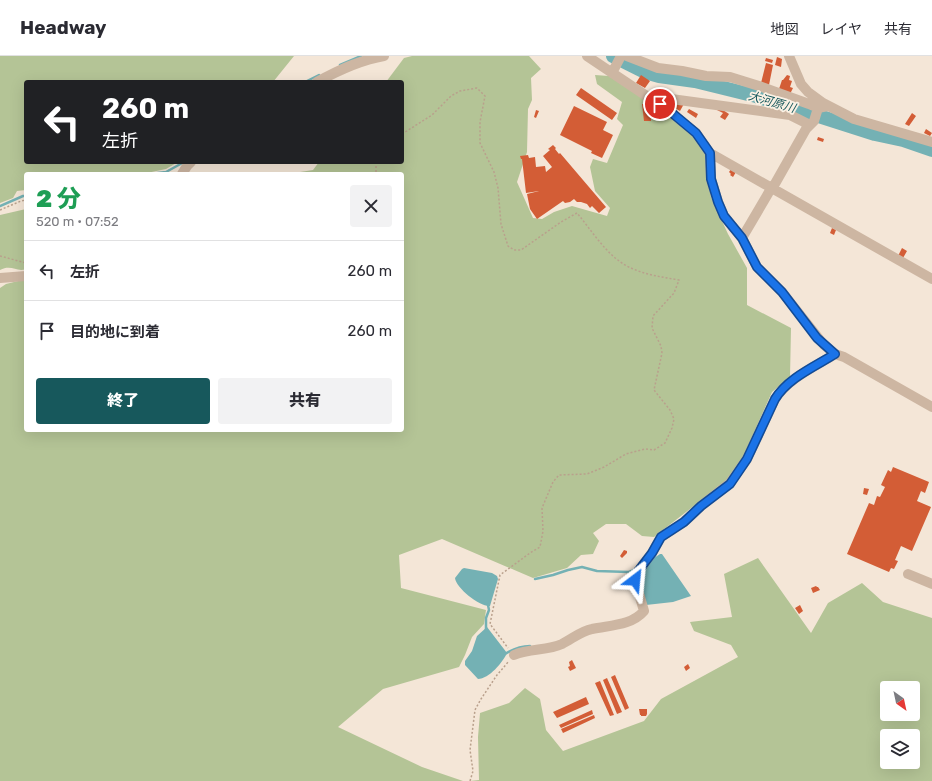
<!DOCTYPE html>
<html lang="ja">
<meta charset="utf-8">
<style>
:root{--surface:#fff;--page:#f2f2f3;--text:#2b2b33;--muted:#7c7c81;--line:#e1e1e2;--accent:#17585c}
body{margin:0;font-family:Rubik,"Noto Sans JP",sans-serif;background:var(--page);color:var(--text);height:100vh;display:flex;flex-direction:column;font-size:15px;white-space:nowrap}
*{box-sizing:border-box;margin:0}
p{font-size:13px;color:var(--muted)}
.icon{flex:none;width:22px;height:22px;fill:none;stroke:currentColor;stroke-width:2;stroke-linecap:round;stroke-linejoin:round}
.map{position:relative;flex:1;overflow:hidden}
.details{position:absolute;left:24px;top:116px;width:380px;height:260px;display:flex;flex-direction:column;background:var(--surface);border-radius:4px;box-shadow:0 4px 16px #0002}
.details>*{flex:none}
.top-card{position:absolute;left:24px;top:24px;width:380px;height:84px;border-radius:4px;box-shadow:0 4px 16px #0002;background:#202124;color:#fff;overflow:hidden}
.needle{width:26px;rotate:147deg}
.tools{position:absolute;left:880px;top:625px;display:grid;gap:8px}
.tools a{display:grid;place-items:center;width:40px;height:40px;border-radius:4px;background:var(--surface);box-shadow:0 4px 16px #0002;font-size:20px}
.pin{position:absolute;display:grid;place-items:center;width:34px;height:34px;color:#fff;margin:-17px;border:2px solid #fff;border-radius:50%;box-shadow:0 1px 4px #0007}
.me{position:absolute;width:44px;margin:-22px;rotate:29deg;stroke-linejoin:round;filter:drop-shadow(0 0 3px #0008)}
.turn{display:flex;align-items:center;gap:14px;height:84px;padding:0 12px;font-size:18px}
.turn .icon{width:52px;height:52px;stroke-width:2.5}
.turn b{display:block;font-size:28px;line-height:34px}
.round{display:grid;place-items:center;flex:none;width:42px;height:42px;border-radius:4px;background:var(--page)}
.overview{display:flex;align-items:center;justify-content:space-between;height:68px;padding:0 12px}
h1{font-size:24px;font-weight:800;line-height:30px;color:#1e9e55}
.cta{display:flex;gap:8px;margin-top:auto;padding:8px 12px}
.cta a{flex:1;height:46px;border-radius:4px;background:var(--accent);color:#fff;font-size:16px;font-weight:800;line-height:46px;text-align:center}
.cta a+a{background:var(--page);color:var(--text)}
ul{padding:0;list-style:none}
li{display:flex;align-items:center;gap:12px;height:60px;padding:0 12px;border-top:1px solid var(--line)}
li div{flex:1}
li b{display:block;font-size:15px}
li em{font-style:normal}
header{display:flex;align-items:center;gap:24px;box-sizing:border-box;height:56px;padding:0 20px;background:var(--surface);border-bottom:1px solid var(--line)}
header strong{font-size:19px}
nav{display:flex;gap:22px;margin-inline-start:auto;font-size:14px}
.map>svg:first-child{display:block}
</style>
<header>
<strong>Headway</strong>
<nav><a>地図</a><a>レイヤ</a><a>共有</a></nav>
</header>
<div class="map">
<svg width="932" height="725" viewBox="0 0 932 725">
<rect width="100%" height="100%" fill="#f4e6d7"/>
<path fill="#b4c496" fill-rule="evenodd" d="M0 0H294L273 26H26V106H178L166 113 142 118H26V134L17 135 13 142 0 147Z
M412 0H529L541 13 531 22 532 44 528 53 527 96 517 126 533 162 542 163 554 156 572 150 607 160 610 152 595 135 590 111 593 103 607 107 623 69 617 63 622 46 597 28 595 19 609 20 666 57 694 81 705 98 711 141 728 178 747 212V249L791 272 790 321 772 336 736 417 654 481 642 480 626 468H606L593 477 599 485 593 498 581 499 567 512 533 522 442 483 399 499 401 532 486 554 484 568 472 581 465 599 459 611 383 633 338 671 422 711 463 725H0V232L6 228 26 223V374H402V118H287L313 114 319 106H402V26H386L404 2Z
M26 153V213C17 217 12 208 0 214V159Z
M758 502 811 577 828 547 862 527 883 546 932 562V725H470L479 724 478 681 480 657 509 647 525 632 540 643 546 674 563 695 644 665 661 643 738 601 731 589 694 575 690 566 732 561 724 518ZM887 632H913V658H887ZM887 680H913V706H887Z"/>
<path fill="#74b1b4" d="M660 498H662L691 540 673 546 646 549 638 523 651 504Z
M464 512 492 517 497 520 498 523 490 550C480 551 456 532 455 522L462 513Z
M487 571 507 597C503 606 489 623 478 623L465 609V605L472 595 477 580Z"/>
<g fill="none" stroke-linecap="round" stroke-linejoin="round">
<path stroke="#74b1b4" stroke-width="2.5" d="M340 9 361 0
M305 26 319 19
M150 118 166 116 184 106
M0 150 23 140H26
M535 523 553 519 568 514 582 511 597 515 629 516 634 514
M486 575V562L489 554 488 549
M505 598C513 593 521 590 530 590"/>
<path stroke="#74b1b4" stroke-width="14" d="M613 0 645 16 659 20 695 25 756 40 875 78 903 84 932 94"/>
</g>
<path fill="#d35d36" d="M777 1 782 3 781 11 775 9Z
M766 2 773 4 772 7 765 5Z
M766 7 773 9 769 29 761 27Z
M641 19 650 25 645 32 636 27Z
M787 19 790 20 789 24 792 25 790 31 793 32 790 38 779 33 782 24H783Z
M581 32 617 57 612 64 576 39Z
M680 44 685 46 680 55 675 52Z
M643 45H652L653 53 651 55V65H644L642 48H643Z
M574 50 607 66 603 74 613 79 602 102 591 97 592 95 560 79Z
M689 53 698 58 696 62 687 56Z
M536 54 539 55 536 62 534 61Z
M717 54H723L729 58 725 64 720 61 723 57Z
M912 57 916 60 909 70 905 68Z
M926 73 932 77 930 80 924 77Z
M818 81 824 83 823 86 817 84Z
M553 89 556 92 555 93 559 98 560 97 606 151 599 157 592 150 590 152 587 148 581 146H577L574 143 570 146 565 147 563 145 537 163 530 153 527 138 539 135 526 137 522 103H521L520 100 528 99 529 102 535 101 536 111 545 110 546 116 552 111 543 100 550 94 548 93Z
M731 113 736 116 733 121 730 119 731 118 729 116Z
M832 172 836 174 834 179 830 177Z
M902 192 907 195 903 202 898 200Z
M893 411 929 426 925 437 921 435 917 445 931 451 912 495 901 490 895 504 898 505 894 513 891 512 889 516 847 498 869 447 874 449 877 440 880 441 885 431 881 429 888 414 891 416Z
M864 432 869 433 867 439 863 438Z
M624 494 627 495V497L622 502 620 500Z
M816 530 817 531H818L820 534 813 537 811 532Z
M800 549 803 555 799 558 795 552Z
M572 604 576 612 570 615 568 611 570 610 569 606Z
M688 608 690 612 686 615 684 611Z
M615 619 629 652 625 654 611 621Z
M607 622 622 656 617 658 603 624Z
M600 625 614 659 610 660 595 627Z
M586 641 589 648 557 662 553 656Z
M639 653H647V658L646 660H641V659H640Z
M592 654 593 658 561 672 559 669Z
M594 659 595 662 563 677 561 673Z"/>
<g fill="none" stroke-linecap="round" stroke-linejoin="round">
<path stroke="#b9a08c" stroke-width="1.5" stroke-dasharray="2 2" stroke-linecap="butt" d="M402 78 432 59 451 40 460 35 477 32 485 40 480 66V87L494 116 498 132 501 168 508 190 514 194H521L561 166 577 157C593 176 608 202 631 212 646 219 662 221 679 224L674 237 653 260 652 272 661 290 662 297 654 334 670 354 674 363 672 372 665 387 654 394 645 393 626 398 604 411 587 418 559 419 553 426 542 452 543 475 540 491 530 497 500 519 490 568 508 592
M376 106V118
M0 154 21 145 26 144
M0 200 26 207
M470 725 473 715 470 694 475 654 481 643 497 619 509 605"/>
<path stroke="#cdb6a2" stroke-width="10" d="M587 0 672 57 696 77 710 97 711 123 718 146 724 160 742 182 757 211 782 236 824 289 835 298 844 301 932 351
M627 0 658 12 682 15 706 20 730 21 759 30 809 48 818 52 828 50
M789 0 801 28 808 36 823 47 854 63 932 86
M612 17 621 0
M317 26C339 14 360 4 384 0
M649 40 790 59 810 69
M710 97 932 223
M182 118 187 110 191 106
M742 182 769 136 772 133 806 73 814 65 818 52
M0 222 26 220
M908 518 932 528
M514 599C530 592 547 595 562 588 572 583 581 575 592 573 610 569 631 570 644 555L635 524 636 518 652 497 661 481 684 466 701 450 730 427 747 403 775 343C789 322 814 311 835 298"/>
</g>
<g fill="none" stroke-linecap="round" stroke-linejoin="round">
<g stroke="#114b97" stroke-width="10">
<path id="route" d="M635 524 636 518 652 497 661 481 684 466 701 450 730 428 747 403 775 343C788 322 814 311 835 298L817 282 782 236 757 211 742 182 724 160 718 146 711 123 710 97 696 77 672 57 660 48"/>
</g>
<use href="#route" stroke="#1a73e8" stroke-width="7"/>
</g>
<g text-anchor="middle" stroke-width="3.5" stroke-linejoin="round" paint-order="stroke">
<g font-size="12" font-style="italic" fill="#17585c" stroke="#fbf1e4">
<text transform="translate(772 46) rotate(16)" y="4">大河原川</text>
</g>
</g>
</svg>
<div class="tools">
<a><svg class="needle" viewBox="-14 -14 28 28"><path d="M0-13l5 13h-10z" fill="#e53935"/><path d="M0 13l5-13h-10z" fill="#7c7c81"/></svg></a>
<a><svg class="icon" aria-label="layers" viewBox="0 0 24 24"><path d="M12 4l9 5-9 5-9-5zM3 14l9 5 9-5"/></svg></a>
</div>
<div class="pin" style="left:660px;top:48px;background:#d93025"><svg class="icon" aria-label="arrive" viewBox="0 0 24 24"><path d="M6 21V4h12l-3 4 3 4H6"/></svg></div>
<svg class="me" style="left:635px;top:524px" viewBox="-20 -20 40 40"><path d="M0-17L14 15 0 8-14 15z" fill="#1a73e8" stroke="#fff" stroke-width="4"/></svg>
<div class="top-card">
<div class="turn"><svg class="icon" aria-label="left" viewBox="0 0 24 24"><path d="M17 20v-9H6M10 6l-5 5 5 5"/></svg><div><b>260 m</b>左折</div></div>
</div>
<section class="details">
<div class="overview"><div><h1>2 分</h1><p>520 m · 07:52</p></div><a class="round"><svg class="icon" aria-label="close" viewBox="0 0 24 24"><path d="M6 6l12 12M18 6L6 18"/></svg></a></div>
<ul>
<li><svg class="icon" aria-label="left" viewBox="0 0 24 24"><path d="M17 20v-9H6M10 6l-5 5 5 5"/></svg><div><b>左折</b></div><em>260 m</em></li>
<li><svg class="icon" aria-label="arrive" viewBox="0 0 24 24"><path d="M6 21V4h12l-3 4 3 4H6"/></svg><div><b>目的地に到着</b></div><em>260 m</em></li>
</ul>
<div class="cta"><a>終了</a><a>共有</a></div>
</section>
</div>
